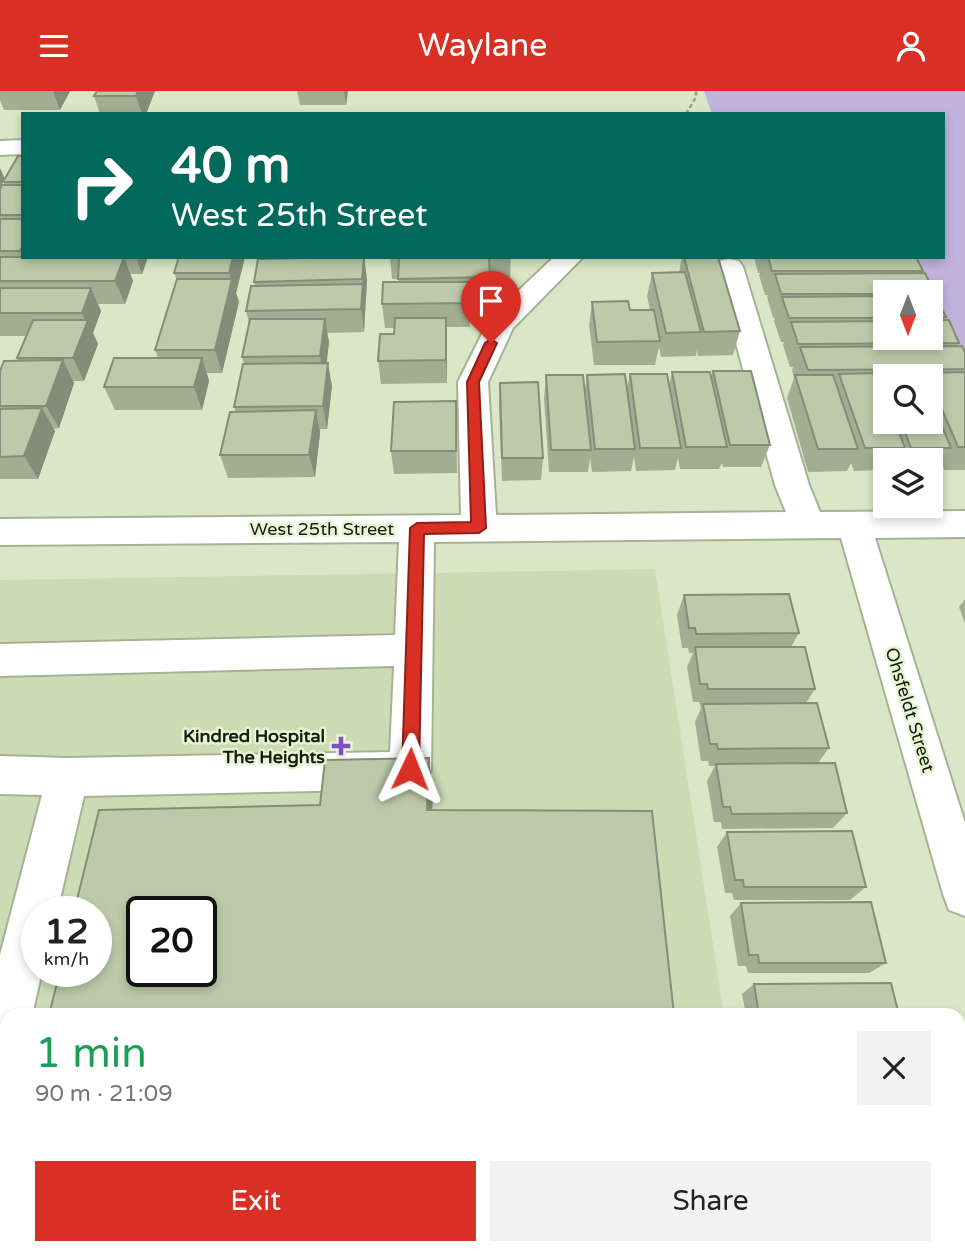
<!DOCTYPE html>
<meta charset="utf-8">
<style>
:root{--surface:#fff;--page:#f2f2f2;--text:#222;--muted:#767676;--accent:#d93025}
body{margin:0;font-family:"Varela Round",sans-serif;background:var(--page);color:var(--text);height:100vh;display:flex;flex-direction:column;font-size:26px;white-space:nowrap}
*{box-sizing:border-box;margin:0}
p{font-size:23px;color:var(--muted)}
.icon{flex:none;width:38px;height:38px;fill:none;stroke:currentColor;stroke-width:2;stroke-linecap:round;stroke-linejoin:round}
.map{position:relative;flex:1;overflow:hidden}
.sheet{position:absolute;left:0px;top:917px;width:966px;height:247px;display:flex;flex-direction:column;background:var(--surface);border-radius:21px 21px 0 0;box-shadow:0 4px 10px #0003}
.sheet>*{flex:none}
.guide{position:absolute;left:21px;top:21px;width:924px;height:147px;border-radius:0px;box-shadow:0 4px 10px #0003;background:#00695c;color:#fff;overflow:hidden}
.needle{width:46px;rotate:180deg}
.buttons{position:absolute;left:873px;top:189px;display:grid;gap:14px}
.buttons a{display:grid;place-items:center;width:70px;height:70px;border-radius:0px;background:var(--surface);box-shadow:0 4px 10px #0003;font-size:35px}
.speed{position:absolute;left:21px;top:805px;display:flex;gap:14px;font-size:35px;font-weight:700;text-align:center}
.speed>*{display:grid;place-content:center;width:91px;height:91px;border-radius:50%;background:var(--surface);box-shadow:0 4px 10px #0003;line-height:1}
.speed small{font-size:18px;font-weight:400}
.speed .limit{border:4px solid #111;border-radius:10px;background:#fff;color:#111}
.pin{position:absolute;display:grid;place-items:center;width:60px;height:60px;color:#fff;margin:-72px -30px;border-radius:50% 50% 50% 0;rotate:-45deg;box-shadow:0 0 7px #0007}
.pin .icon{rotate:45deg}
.me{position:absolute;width:77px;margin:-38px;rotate:2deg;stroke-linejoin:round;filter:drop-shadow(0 0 5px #0008)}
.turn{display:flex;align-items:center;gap:24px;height:147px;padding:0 35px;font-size:32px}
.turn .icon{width:91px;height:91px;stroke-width:2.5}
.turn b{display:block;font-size:49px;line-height:60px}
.round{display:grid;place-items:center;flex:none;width:74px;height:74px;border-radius:0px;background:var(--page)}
.headline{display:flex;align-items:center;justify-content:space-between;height:119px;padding:0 35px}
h1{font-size:42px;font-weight:600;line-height:52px;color:#1e9e55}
.button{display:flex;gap:14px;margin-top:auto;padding:14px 35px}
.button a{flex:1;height:80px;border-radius:0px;background:var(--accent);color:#fff;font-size:28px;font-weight:600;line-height:80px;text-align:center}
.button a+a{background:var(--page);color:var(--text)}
header{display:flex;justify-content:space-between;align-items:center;height:91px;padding:0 35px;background:var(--accent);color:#fff;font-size:32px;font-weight:600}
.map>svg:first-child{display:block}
</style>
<header><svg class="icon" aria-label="menu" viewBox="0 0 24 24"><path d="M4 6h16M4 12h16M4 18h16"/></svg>Waylane<svg class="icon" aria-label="person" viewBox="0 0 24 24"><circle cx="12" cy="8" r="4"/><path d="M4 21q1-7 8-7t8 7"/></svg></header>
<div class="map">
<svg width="965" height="1163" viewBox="0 0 965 1163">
<rect width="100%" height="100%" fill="#d9e7c7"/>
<path fill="#cbdcb5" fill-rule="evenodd" d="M655 478 724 924H7V1157H759L760 1163H0V489ZM37 821H96V880H37ZM142 821H201V880H142Z"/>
<path fill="#c1b3db" d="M704 0H965V299L931 201H918L903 166H943V23H712Z"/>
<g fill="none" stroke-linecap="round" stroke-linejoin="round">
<g stroke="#a5b293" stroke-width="4">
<path id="minor" d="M23 49V63L0 64V50Z
M554 166H583L513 237 488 291 496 424 786 421 775 394 715 176 719 170 729 168 739 170 743 176 809 394 820 421 965 420V446L875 447 965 732V825L949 819 943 803 841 447 434 451 431 679 425 692 410 698 84 705 57 821H37V880H42L32 924H7V948L0 945V864L42 704 0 703V665L68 667 390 661 394 575 0 585V553L395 544 399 451 0 454V428L461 424 458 291 490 227Z"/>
</g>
<path stroke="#99a48b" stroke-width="2.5" stroke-dasharray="4.5 2.5" stroke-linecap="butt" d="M686 23 696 6V0"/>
<use href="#minor" fill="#fff" fill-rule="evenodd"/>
</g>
<path fill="#a2ae92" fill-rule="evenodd" d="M0 0H70L60 19H4L0 9Z
M97 0H155L146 23H100L94 5Z
M297 0H348L346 14H300Z
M23 65V166H148L142 183H130L133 190 125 213H98L101 220 93 242 98 253 84 290H73L74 292 59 337 53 338 55 340 38 388H0V280L18 270 17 267 26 245H0V98L5 94 3 91Z
M179 166H245L236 202 239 211 222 282H207L209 290 202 319H115L104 296 158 267 155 259 177 189 174 182Z
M260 166H364L367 189 364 241 327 242 329 251 326 272 332 295 327 338H320V342L315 386 228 387 220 364 236 321 234 316 244 273 242 266 249 231 246 220 255 195 254 191Z
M390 166H511L510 186H490V210L469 211 470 236H447V292L381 293 378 270 394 243V237H385L382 213 399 191 398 188H392Z
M682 166H718L740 240 733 264 698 265 697 259 696 265 661 266 659 256 655 274H594L589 234 592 211 630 219H650L647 205 652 182 679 181Z
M754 166H916L923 180 921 182 935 202 933 205 946 226 944 229 959 252 958 255 965 261V379H944L942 373 938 380H931V369H886V379L854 380 851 372 847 380 808 381 787 307 794 287 792 279 793 276H790L783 254 784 251H781L774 230 775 227H773L767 206 768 204H765L759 184 760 182H758ZM886 201H931V247H886ZM886 285H931V331H886Z
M713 280 770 354 761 376H723L722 372 719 378H680L678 367 675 379 636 380 634 366 631 380 592 381 590 367 588 381H549L544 308 546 284 585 298 587 284 627 297 630 283 669 294 672 281 711 287Z
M500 292 543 367 541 389 502 390 499 315Z
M456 310 457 382 394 383 391 360Z
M684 504 799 542 791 556 815 598 806 612 829 657 818 672 847 722 833 737 722 738 721 731H714L707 690 715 675H709L708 670H701L695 631 701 617 699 611H693L687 576 693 562H689L688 557H682L677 524Z
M965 508V532L959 516Z
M727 741 866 796 850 809H734L732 802H725L717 756Z
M741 812 886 872 869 882H748L746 875H738L730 825Z
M754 893 899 924H746L742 903Z
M794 1157H959L960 1162 803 1163 794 1162Z"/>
<path fill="#848d77" d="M53 0H70L60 19Z
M138 0H155L146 23H142L136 5Z
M344 0H348L346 14Z
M0 77 5 88 0 97Z
M124 166 133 190 125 213 115 190Z
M136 166H148L142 183Z
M233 166H245L236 202 239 211 222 282 215 259 232 191 229 182Z
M364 166 367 189 364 241 361 218Z
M91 197 101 220 93 242 98 253 84 290 73 267 86 232 82 222Z
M446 227 447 250V292L446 269Z
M325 228 329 251 325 288 320 265Z
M202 267 209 290 202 319 194 296Z
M63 269 74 292 59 337 46 315Z
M328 272 332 295 327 338 323 315Z
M42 317 55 340 38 388 24 365Z
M316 319 320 342 315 386 309 364Z
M429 667 433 701 431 750 427 719Z"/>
<path fill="#bccaaa" stroke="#848d77" stroke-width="2" fill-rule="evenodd" d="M97 0H138L136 5H94Z
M18 65H23V91H3Z
M2 94H23V124H0V98Z
M0 128H23V154L20 160H0Z
M0 166H124L115 190H0Z
M179 166H233L229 182H174Z
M364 166 362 188 254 191 258 168Z
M489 166 490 186 398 188 399 167Z
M684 166H718L740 240 704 241Z
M768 166H916L923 180H772Z
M685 181 701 241 666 242 652 182Z
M925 182 935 202 886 201V203H781L775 183Z
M177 188H232L215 259H155Z
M383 191H469V212L382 213Z
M363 193 361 218 246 220 251 195Z
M0 197H91L82 222H0Z
M886 205V227H789L782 206Z
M931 205H936L946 226H931Z
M628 210 630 219H654L660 250 597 251 592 211Z
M395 227H446V269L378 270 380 243H394Z
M250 228H325L320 265 242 266Z
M33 229H88L73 267H17Z
M931 229H949L959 252 798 253 791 231 886 230V247H931Z
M962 255 965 261V278L808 279 800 256Z
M114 267H202L194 296H104Z
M63 269 46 315H0V280L4 270Z
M328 272 323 315 234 316 243 273Z
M713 280H751L770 354H730Z
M672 281H710L727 356H686Z
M965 281V356H958L931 292V285H928L927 282Z
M877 282 886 305V331H895L905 357H865L839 283Z
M625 283 635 358H595L587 284Z
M630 283H667L681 357H640Z
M883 283H920L921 285H886V291Z
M546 284H583L591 359H551Z
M795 284H833L858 358H818Z
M538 291 543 367H502L500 292Z
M931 309 951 357H911L901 331H931Z
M456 310V360H391L394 311Z
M42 317 24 365 0 366V318Z
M316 319 309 364H220L230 321Z
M789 503 799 542 696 543 695 537H689L684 504Z
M695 556H805L815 598H708L707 593H700Z
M817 612 829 657 718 658 717 653H710L703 613Z
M429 667 427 719 652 720 674 924H49L60 880H96V821H74L99 719 320 714 325 669ZM142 821H201V880H142Z
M835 672 847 722 732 723 730 716H723L716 673Z
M852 740 866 796H744L743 789H735L727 741Z
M871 811 886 872H759L758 864H749L741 812Z
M891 892 899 924H759L754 893Z
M809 1157H959L960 1162 810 1163Z"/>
<path fill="#d93025" stroke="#8d1f18" stroke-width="2" d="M491 248 497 252 479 291 486 437 479 442 424 443 419 678 416 684 410 686 404 684 402 678 410 437 417 432 471 431 467 291 485 252Z"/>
<path fill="#824ec6" stroke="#e6f5d4" stroke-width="2.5" d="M337.5 644.5h7v7h7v7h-7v7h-7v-7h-7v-7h7z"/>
<g text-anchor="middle" stroke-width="5" stroke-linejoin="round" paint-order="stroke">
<g font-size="18" fill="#171c10" stroke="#e6f5d4">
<text x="322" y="444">West 25th Street</text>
<text transform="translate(910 619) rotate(73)" y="6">Ohsfeldt Street</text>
</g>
<g font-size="18" font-weight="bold" fill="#171c10" stroke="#e6f5d4" text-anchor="end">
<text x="325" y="651">Kindred Hospital<tspan x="325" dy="21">The Heights</tspan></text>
</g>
</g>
</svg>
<div class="buttons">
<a><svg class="needle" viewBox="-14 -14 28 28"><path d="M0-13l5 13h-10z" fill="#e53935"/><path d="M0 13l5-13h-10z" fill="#767676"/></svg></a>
<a><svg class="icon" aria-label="search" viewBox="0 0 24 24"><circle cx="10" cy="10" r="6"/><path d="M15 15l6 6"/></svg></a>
<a><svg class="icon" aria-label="layers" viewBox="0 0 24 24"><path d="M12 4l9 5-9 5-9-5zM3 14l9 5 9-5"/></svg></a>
</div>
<div class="speed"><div>12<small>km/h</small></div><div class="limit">20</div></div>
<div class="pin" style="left:491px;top:252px;background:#d93025"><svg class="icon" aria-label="arrive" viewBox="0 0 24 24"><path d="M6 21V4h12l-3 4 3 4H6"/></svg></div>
<svg class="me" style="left:410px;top:678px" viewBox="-20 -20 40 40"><path d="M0-17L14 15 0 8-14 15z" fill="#d93025" stroke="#fff" stroke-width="4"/></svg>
<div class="guide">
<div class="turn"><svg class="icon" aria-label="right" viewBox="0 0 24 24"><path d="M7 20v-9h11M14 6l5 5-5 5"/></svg><div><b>40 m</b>West 25th Street</div></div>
</div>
<section class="sheet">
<div class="headline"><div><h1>1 min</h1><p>90 m · 21:09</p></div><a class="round"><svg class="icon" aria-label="close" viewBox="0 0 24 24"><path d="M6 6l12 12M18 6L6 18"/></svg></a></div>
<div class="button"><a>Exit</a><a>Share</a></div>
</section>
</div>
